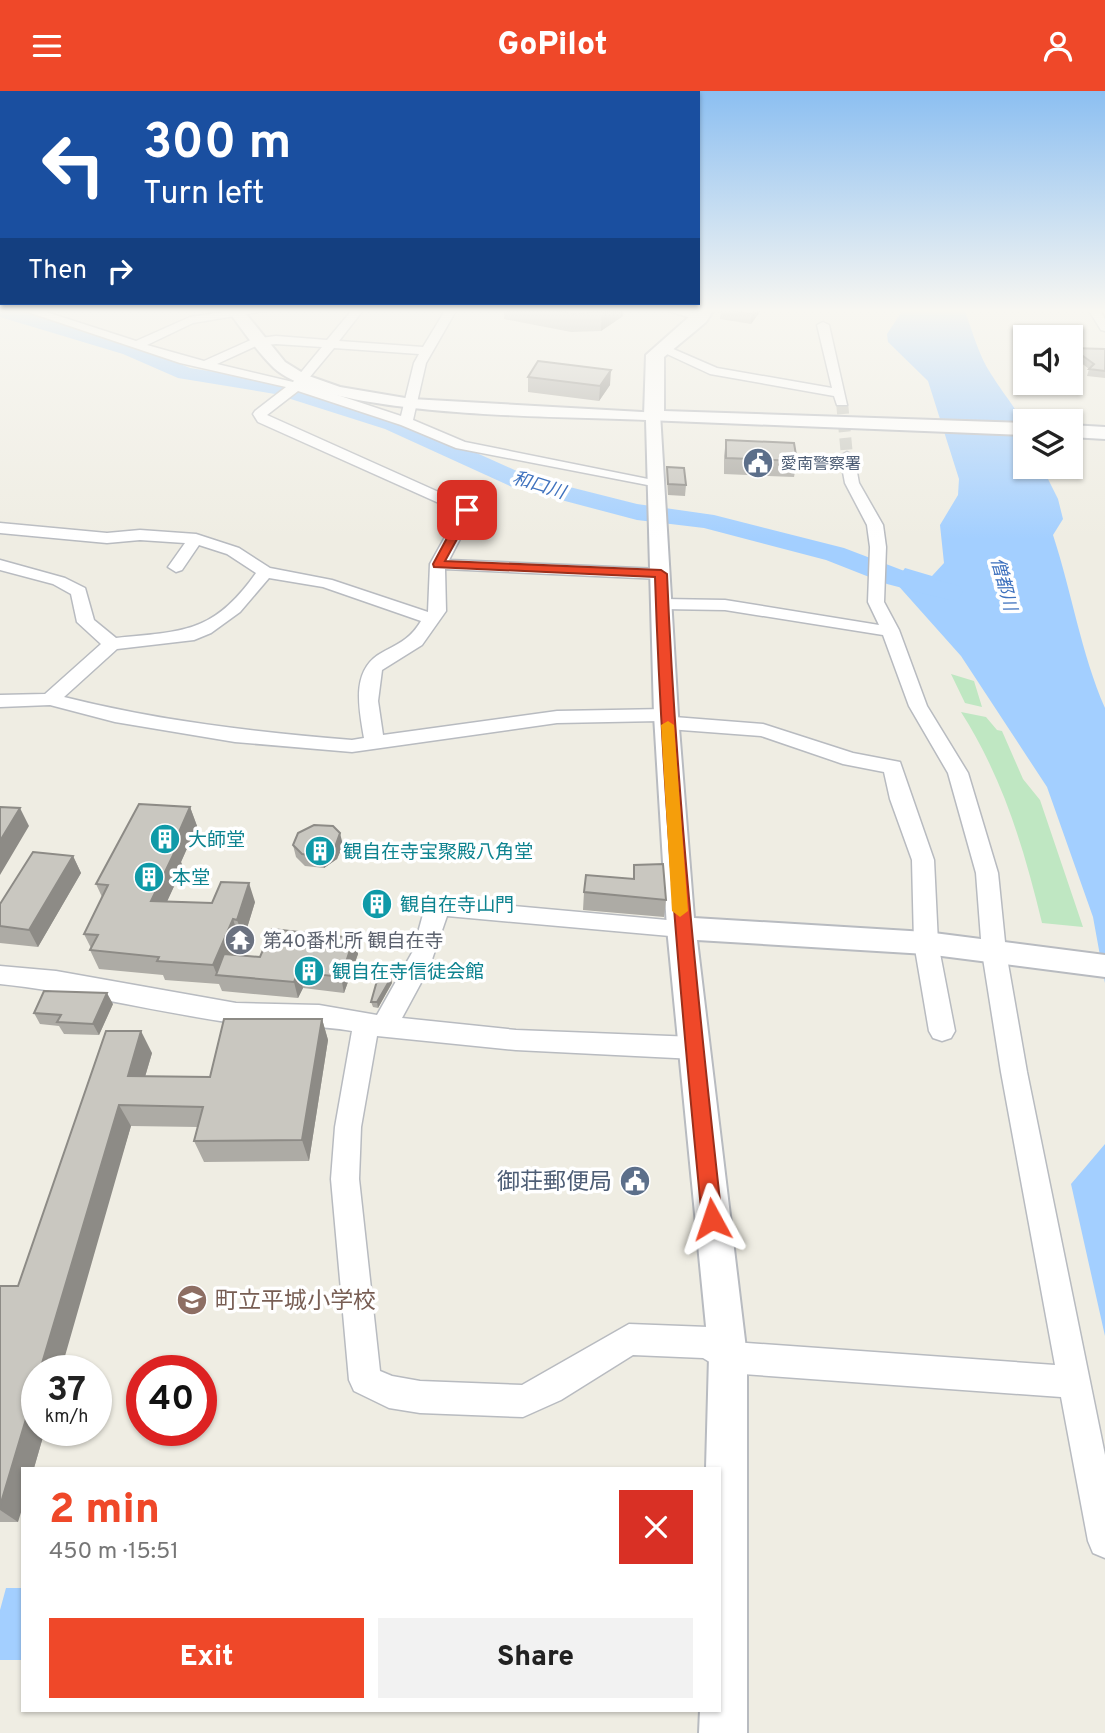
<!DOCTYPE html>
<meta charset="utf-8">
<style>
:root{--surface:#fff;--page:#f2f2f2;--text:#222;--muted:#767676;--accent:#ef4829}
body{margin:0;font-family:Overpass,"Noto Sans JP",sans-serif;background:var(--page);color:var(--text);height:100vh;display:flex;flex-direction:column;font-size:26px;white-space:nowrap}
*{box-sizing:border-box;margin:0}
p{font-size:23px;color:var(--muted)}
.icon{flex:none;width:38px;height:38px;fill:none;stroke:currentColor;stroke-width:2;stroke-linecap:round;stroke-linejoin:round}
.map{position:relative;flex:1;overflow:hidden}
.details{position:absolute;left:21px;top:1376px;width:700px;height:245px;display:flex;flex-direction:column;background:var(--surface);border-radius:0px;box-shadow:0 2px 5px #0004}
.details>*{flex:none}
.banner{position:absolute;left:0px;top:0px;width:700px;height:214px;box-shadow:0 2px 5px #0004;background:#1a4fa0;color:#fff;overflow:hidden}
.tools{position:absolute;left:1013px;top:234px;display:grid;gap:14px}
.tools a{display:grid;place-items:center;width:70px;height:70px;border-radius:0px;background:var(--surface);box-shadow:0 2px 5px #0004;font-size:35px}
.speed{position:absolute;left:21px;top:1264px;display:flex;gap:14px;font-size:35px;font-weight:700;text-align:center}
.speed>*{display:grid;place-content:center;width:91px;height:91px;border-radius:50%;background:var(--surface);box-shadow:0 2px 5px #0004;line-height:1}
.speed small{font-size:18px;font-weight:400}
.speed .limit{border:10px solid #d22;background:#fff;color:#111}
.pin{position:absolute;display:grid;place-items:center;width:60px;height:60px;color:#fff;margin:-30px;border-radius:14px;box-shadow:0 4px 10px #0006}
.me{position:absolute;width:77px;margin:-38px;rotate:355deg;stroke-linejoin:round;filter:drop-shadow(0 0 5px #0008)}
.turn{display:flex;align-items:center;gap:24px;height:147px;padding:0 28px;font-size:32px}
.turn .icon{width:91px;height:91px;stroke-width:2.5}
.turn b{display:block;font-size:49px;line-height:60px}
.then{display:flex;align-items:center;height:66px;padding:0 28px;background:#0003;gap:14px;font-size:26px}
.round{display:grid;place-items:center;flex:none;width:74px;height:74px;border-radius:0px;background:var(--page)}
.overview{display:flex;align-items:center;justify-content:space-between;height:119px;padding:0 28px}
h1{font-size:42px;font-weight:800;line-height:52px;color:var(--accent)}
.button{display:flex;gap:14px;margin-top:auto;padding:14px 28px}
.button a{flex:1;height:80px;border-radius:0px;background:var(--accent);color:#fff;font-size:28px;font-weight:800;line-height:80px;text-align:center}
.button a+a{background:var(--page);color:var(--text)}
header{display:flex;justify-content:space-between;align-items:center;height:91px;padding:0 28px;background:var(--accent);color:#fff;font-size:32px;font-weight:800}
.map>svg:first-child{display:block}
</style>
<header><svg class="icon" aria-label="menu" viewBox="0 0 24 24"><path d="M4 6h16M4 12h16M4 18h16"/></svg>GoPilot<svg class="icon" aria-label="person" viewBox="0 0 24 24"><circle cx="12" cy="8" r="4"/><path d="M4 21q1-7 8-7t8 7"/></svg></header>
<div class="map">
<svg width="1105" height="1642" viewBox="0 0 1105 1642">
<rect width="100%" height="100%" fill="#efede3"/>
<path fill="#bfe7c2" d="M951 583 974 590 982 616 965 612Z
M961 621 986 626 997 639 1002 640 1023 688 1040 709 1083 836 1042 832C1024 757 1003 687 961 621Z"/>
<path fill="#a3cfff" d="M900 218H964C973 241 978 263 991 283 1019 327 1025 319 1026 376H1042L1058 408 1063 428 1053 444C1072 502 1081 562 1105 617V892L1093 826 1047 696 961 565 895 491 905 477 932 485 944 472 940 434 958 404 959 388 928 290 888 251 887 243 901 222Z
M1105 1053V1245L1071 1093Z
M6 1497H23V1569H0V1519Z"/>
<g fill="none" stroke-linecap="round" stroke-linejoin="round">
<path fill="#a3cfff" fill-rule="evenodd" d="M0 218H15L137 255 190 277 278 291 401 328 530 386 637 413 714 424 844 457 907 481 959 495 963 501 959 507 949 509 887 493 826 469 704 437 637 429 512 396 385 338 275 303 178 287 123 263 0 226Z"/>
<path stroke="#cacac3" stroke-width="12" stroke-dasharray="12 6" stroke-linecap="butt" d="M842 311 847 365"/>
<g stroke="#b8bbc0" stroke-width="3">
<path id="minor" d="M19 218H37L136 250 190 226 244 218H277L193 232 147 254 204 270 253 248 276 245 327 249 353 218H364L339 250 423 256 446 218H457L426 272 413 329 465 351 658 390 663 391V397L456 357 401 334 298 300 267 324 472 416 475 419 449 469 661 478 669 483 661 488 445 478 446 520 422 554 382 579 378 610 383 644 557 620 666 618 673 620 674 626 763 633 853 662 900 671 934 769 938 852 955 940 951 947 942 950 933 947 929 940 914 852 912 769 890 708 884 681 843 673 761 645 668 638 661 636 660 630 557 632 352 661 235 651 115 631 50 614 0 616V604L45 603 101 553 77 531 71 503 53 493 0 479V469L65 487 85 497 94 529 116 547C183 540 213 543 256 482L227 463 199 454 182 479 176 481 168 476 185 452 140 449 107 452 0 442V432L107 442 140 439 196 443 239 457 270 477 332 489 428 521 430 473 459 421 258 331 253 323 255 320 286 296 180 272ZM276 253 322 256 293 291 217 273 256 255ZM334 257 419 263 414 272 401 325 304 293ZM269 487 323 496 421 530C411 547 400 552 383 561 350 578 359 617 364 647L352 649C254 641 159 630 64 606L117 558 194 549 211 542 240 521Z
M663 218H682L706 227 700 230Z
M1088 218H1099L1105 228V240L1101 239Z
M823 231 829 234 847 314H837L834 305 710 283 654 257 664 254 717 277 832 297 817 234Z
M847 361 854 365 859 392 883 434 886 456 884 511 899 539 927 615 968 682 998 782 1006 861 1027 981 1105 1364V1467L1093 1462 1088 1450 1061 1306 728 1282 703 1267 633 1264 561 1309 523 1326 420 1322 389 1317 354 1300 349 1289 331 1088 335 1036 352 940C312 933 273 937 234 932 155 921 79 901 0 893V875L56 880 236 912 319 914 377 924 413 860 425 816 428 810 436 808 689 831 693 837 689 843 681 846 447 825 429 877 402 927 516 939 695 946 704 950 708 957 704 964 695 968 516 959 377 945 361 1036 359 1088 380 1280 392 1285 420 1290 522 1294 629 1233 708 1236 733 1251 1055 1274 1001 981 982 861 976 782 948 682 909 615 883 544 725 519 662 518 654 513 662 508 725 509 879 534 868 511 870 456 867 434 845 392 840 365Z"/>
</g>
<g stroke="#b8bbc0" stroke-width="4">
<path id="tertiary" d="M227 218H242L285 271 306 284 340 296 411 308 660 322 678 624 694 827 926 841 1105 864V886L926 863 697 849 747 1266V1642H699L700 1619H719V1377H706L709 1266 667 837 654 624 646 329C565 325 331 328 274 277 257 261 241 237 227 218Z"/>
</g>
<g stroke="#b9bcc2" stroke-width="4">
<path id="secondary" d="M698 218H714L706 231 664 266V320L1026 332V344L647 329 644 325 646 264Z
M1071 334 1105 336V348L1071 346Z"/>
</g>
<use href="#minor" fill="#fff" fill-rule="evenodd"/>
<use href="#tertiary" fill="#fff" fill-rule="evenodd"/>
<use href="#secondary" fill="#fff" fill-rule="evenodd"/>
</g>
<path fill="#adaba5" d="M504 218H624L623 225 601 240 571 241 504 228Z
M762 218 751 233 720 228 721 219Z
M1072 257 1105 258V287L1087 285 1089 278 1071 264Z
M528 286 610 294 599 310 528 301Z
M726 349 797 370 794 386 724 383V365Z
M667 376 686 394 685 405 668 404 667 387Z
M190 716 197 735 181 771 183 776 167 810 212 812 255 811 244 847H239L232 863 260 866 354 847 358 863 344 902 303 897 298 907 222 900 219 893 165 889 163 884 99 878 90 859 91 857 84 843 102 806 96 793Z
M293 754H343L337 768 324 777 305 775 296 766Z
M73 765 81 782 38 856 0 852V813Z
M634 774 666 809 664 826 583 819 584 801 633 788Z
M392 892 378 917 373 916 371 911Z
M113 913 99 944 64 943 59 935 40 933 34 922Z
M322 928 328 949 309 1070 204 1071 194 1050 198 1036 131 1035 37 1339H45L34 1377H23L18 1431H0V1195H18L106 940 152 962 145 986H210Z"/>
<path fill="#8d8b86" d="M606 218H624L623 225 601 240 602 221Z
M756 218H762L751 233 752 223Z
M611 279 610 294 599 310 600 295Z
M190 716 197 735 181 771 183 776 159 828 151 810 172 757Z
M20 717 29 735 0 784V750Z
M340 742 343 754 337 768 324 777 321 765Z
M73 765 81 782 38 856 29 839Z
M249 792 255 811 244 847 237 829Z
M233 828 239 847 223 885 217 884 213 874Z
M354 847 358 863 344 902 341 886Z
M298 881 303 897 298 907 294 891Z
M391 887 392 892 378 917 377 911Z
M107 902 113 913 99 944 93 933Z
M322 928 328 949 309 1070 302 1049Z
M141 940 152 962 139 1006 128 985Z
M119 1014 131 1035 61 1279H40Z
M37 1291V1339H45L34 1377H23V1415L18 1431 0 1419V1415Z"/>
<path fill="#c9c7c0" stroke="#8d8b86" stroke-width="2" d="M549 218H606L602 221 572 223Z
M721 218H756L752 223Z
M1072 257 1105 258V280L1089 278 1094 273Z
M538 270 611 279 600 295 528 286Z
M726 349 794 352 797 370 726 367Z
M667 376 684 377 686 394 668 393Z
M139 713 190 716 172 757 176 758 151 810 212 812 221 791 249 792 237 829 233 828 213 874 157 870 159 866 90 859 98 844 84 843 108 794 96 793Z
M0 716 20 717 0 750Z
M314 734 333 735 340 742 335 756 321 765 302 763 293 754 298 742Z
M33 761 73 765 29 839 0 835V813Z
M663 773 666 809 584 801 586 784 634 788V774Z
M272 838 354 847 341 886 298 881 294 891 216 884 224 863 260 866Z
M378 886 391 887 377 911H371Z
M44 900 107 902 93 933 57 931 61 924 34 922Z
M224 928H322L302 1049 194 1050 203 1016 119 1014 40 1279H37V1291L0 1415V1195H18L106 940H141L128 985 210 986Z"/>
<linearGradient id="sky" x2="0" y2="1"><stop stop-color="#8cbff1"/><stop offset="0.49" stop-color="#f8f7f2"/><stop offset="1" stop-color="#f8f7f2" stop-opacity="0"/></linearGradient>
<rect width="1105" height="448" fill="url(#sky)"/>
<path fill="#ef4829" stroke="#9b2f1b" stroke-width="2" d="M467 416 473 419 445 470 661 479 667 483C676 700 698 912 722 1128L719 1135 712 1138 705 1135 702 1128C681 914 662 701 655 486L434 476 433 473 462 419Z"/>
<path fill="#f59e0b" d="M668 630 674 634 688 820 680 826 672 820 661 634Z"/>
<defs>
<g id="civic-disc" transform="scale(1.575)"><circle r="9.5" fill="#5c6f8a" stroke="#fff"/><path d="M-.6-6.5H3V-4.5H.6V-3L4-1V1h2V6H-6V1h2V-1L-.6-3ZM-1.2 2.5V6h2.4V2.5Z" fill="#fff"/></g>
<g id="building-disc" transform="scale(1.575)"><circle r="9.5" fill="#0f9aa8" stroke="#fff"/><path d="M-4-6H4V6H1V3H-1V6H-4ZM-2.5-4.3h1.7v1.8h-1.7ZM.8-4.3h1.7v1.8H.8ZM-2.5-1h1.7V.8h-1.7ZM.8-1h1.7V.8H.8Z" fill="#fff"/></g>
<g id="temple-disc" transform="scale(1.575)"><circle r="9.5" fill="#6b7280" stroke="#fff"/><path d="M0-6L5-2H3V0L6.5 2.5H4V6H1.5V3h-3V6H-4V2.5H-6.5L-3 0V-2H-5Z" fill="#fff"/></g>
<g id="school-disc" transform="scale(1.575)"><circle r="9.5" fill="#8d6e63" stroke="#fff"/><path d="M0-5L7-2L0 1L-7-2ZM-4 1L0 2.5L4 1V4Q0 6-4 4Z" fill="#fff"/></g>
</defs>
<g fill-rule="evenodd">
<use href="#civic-disc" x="758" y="372"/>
<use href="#building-disc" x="165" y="748"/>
<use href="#building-disc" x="320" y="760"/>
<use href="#building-disc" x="149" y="786"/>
<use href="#building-disc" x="377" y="813"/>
<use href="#temple-disc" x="240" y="849"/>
<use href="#building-disc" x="309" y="880"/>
<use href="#civic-disc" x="635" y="1090"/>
<use href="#school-disc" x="192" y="1209"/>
</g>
<g text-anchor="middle" stroke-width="7" stroke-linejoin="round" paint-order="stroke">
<g font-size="16" fill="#4e5e75" stroke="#fff" text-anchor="start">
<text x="781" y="378">愛南警察署</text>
</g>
<g font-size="18" font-style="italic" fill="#3f72be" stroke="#fff">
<text transform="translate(539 394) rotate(17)" y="6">和口川</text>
<text transform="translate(1004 493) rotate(75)" y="6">僧都川</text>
</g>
<g font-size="19" fill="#0d838f" stroke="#fff" text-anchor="start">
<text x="188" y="755">大師堂</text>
<text x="343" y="767">観自在寺宝聚殿八角堂</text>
<text x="172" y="793">本堂</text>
<text x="400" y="820">観自在寺山門</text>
<text x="332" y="887">観自在寺信徒会館</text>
</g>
<g font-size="19" fill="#5b616d" stroke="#fff" text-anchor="start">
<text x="263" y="856">第40番札所 観自在寺</text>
</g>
<g font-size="23" fill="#4e5e75" stroke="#fff" text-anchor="end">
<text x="612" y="1098">御荘郵便局</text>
</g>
<g font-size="23" fill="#785e54" stroke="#fff" text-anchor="start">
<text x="215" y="1217">町立平城小学校</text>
</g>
</g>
</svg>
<div class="tools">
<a><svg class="icon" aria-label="sound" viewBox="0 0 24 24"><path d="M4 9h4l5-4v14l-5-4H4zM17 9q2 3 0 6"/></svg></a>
<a><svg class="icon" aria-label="layers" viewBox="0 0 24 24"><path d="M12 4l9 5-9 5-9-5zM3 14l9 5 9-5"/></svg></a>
</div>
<div class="speed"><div>37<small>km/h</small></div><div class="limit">40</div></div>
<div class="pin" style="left:467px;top:419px;background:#d93025"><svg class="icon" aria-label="arrive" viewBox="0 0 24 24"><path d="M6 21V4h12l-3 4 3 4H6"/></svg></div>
<svg class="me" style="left:712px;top:1128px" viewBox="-20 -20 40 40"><path d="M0-17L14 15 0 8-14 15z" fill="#ef4829" stroke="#fff" stroke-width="4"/></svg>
<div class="banner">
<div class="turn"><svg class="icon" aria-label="left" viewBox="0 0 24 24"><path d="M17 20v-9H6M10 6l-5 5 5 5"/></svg><div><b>300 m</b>Turn left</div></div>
<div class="then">Then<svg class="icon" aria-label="right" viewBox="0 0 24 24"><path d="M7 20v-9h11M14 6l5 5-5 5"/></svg></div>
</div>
<section class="details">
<div class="overview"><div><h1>2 min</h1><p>450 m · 15:51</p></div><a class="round" style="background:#d93025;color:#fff"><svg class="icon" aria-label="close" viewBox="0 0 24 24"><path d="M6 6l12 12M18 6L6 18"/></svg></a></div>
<div class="button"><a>Exit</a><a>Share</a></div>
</section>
</div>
